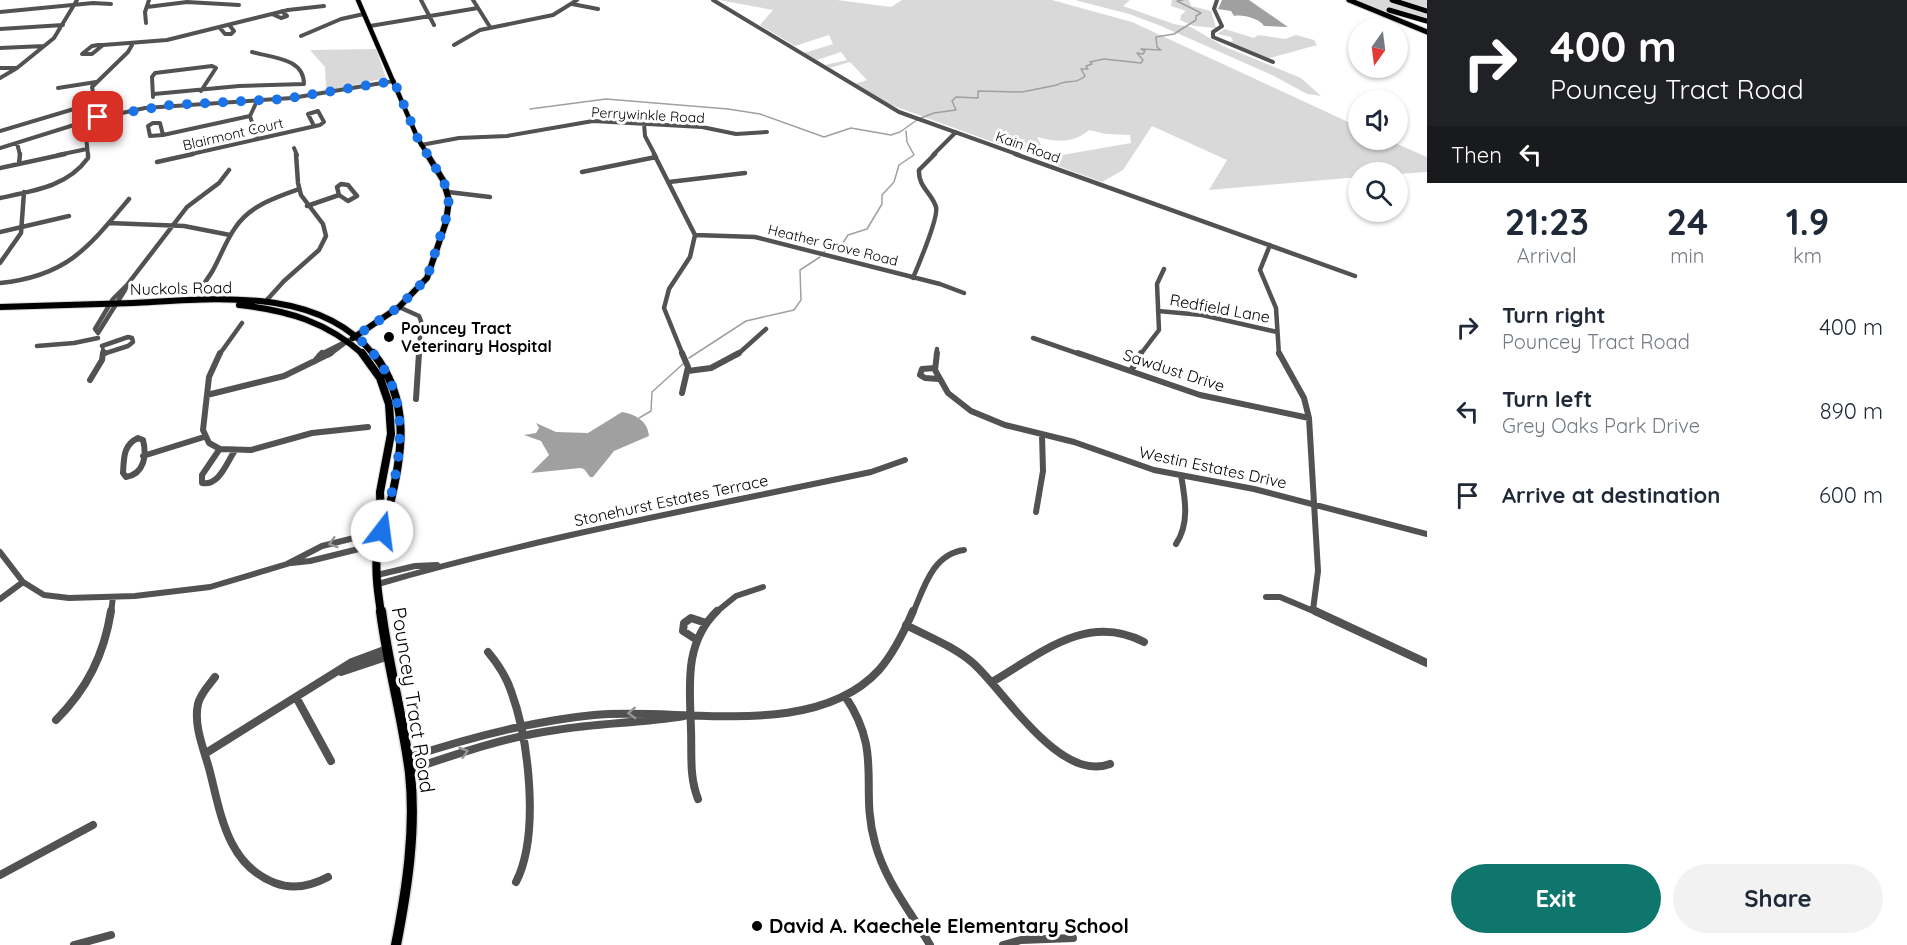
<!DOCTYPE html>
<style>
:root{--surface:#fff;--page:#f2f2f3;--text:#1f2937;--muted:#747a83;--accent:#0f766e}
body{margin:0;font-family:Quicksand,sans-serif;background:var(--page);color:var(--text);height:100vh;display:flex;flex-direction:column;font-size:22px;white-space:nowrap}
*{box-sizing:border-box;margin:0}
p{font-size:20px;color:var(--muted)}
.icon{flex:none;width:33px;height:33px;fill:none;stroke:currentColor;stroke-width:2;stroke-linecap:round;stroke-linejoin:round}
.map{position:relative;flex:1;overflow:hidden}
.side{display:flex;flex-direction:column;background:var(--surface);width:480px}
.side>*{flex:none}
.hud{background:#202124;color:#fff;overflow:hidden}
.needle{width:39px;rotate:194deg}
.controls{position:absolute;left:1348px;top:18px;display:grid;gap:12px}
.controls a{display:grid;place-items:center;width:60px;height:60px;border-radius:50%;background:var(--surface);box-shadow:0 2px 4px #0004;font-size:30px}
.pin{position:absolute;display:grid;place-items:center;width:51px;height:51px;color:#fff;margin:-26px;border-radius:12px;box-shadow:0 3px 9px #0006}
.me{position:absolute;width:66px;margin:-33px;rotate:15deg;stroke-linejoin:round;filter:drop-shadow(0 0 4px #0008)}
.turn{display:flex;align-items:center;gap:21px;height:126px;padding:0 24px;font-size:27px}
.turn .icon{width:78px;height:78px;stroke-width:2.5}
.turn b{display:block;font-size:42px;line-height:51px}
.then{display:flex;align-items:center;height:57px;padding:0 24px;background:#0003;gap:12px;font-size:22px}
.eta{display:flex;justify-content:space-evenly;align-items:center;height:102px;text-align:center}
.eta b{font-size:36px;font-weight:800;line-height:42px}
.action{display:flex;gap:12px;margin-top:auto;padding:12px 24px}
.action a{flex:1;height:69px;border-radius:36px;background:var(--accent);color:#fff;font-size:24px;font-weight:800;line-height:69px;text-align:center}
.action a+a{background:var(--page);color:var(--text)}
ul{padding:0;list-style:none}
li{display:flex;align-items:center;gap:18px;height:84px;padding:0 24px}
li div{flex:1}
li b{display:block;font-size:22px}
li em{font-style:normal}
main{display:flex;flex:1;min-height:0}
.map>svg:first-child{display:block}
</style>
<main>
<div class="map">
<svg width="1427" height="945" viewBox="0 0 1427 945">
<rect width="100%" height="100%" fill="#fff"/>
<path fill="#d9d9d9" d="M719 0H837L891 7 902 0H1052L1132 22 1359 127V140H1388L1427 157V172L1398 174 1359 172V177L1209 190 1227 160 1152 126 1123 170 1102 182 1039 159 1131 143 1130 135 1106 134 1089 130C1073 144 1056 142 1037 137L1041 145 1020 152 883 102 855 84 867 80 850 62 830 68 825 65 847 60 841 52 817 60 804 53 833 44 829 35 795 46 760 25 773 10Z
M1075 0H1130L1123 6 1174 24 1191 27 1223 46 1301 78 1321 96 1307 94 1274 76 1161 26 1129 14Z
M1172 0H1189L1191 6 1211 11 1216 28 1194 26 1180 20 1181 15 1186 11 1171 6Z
M1349 0H1427V24Z
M1225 29 1254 38 1258 35 1285 39 1296 35 1314 40 1317 45 1266 59 1233 45 1229 42 1233 41 1231 37 1217 34Z
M376 49 386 78 331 90 326 88 325 67 310 50Z"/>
<path fill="#a0a0a0" d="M1222 0H1249L1288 27 1264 26C1260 19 1243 14 1234 16L1231 11 1218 9Z
M622 412C635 414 648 421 649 436L614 451 593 477H590L584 469 580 468 531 473 549 455 541 441 524 435 536 433 539 428 536 423 556 432 588 433Z"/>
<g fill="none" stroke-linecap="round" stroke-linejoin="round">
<path stroke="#a0a0a0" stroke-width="1.5" d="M530 109 606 99 728 109 760 114 824 137 851 128 891 135 900 132 917 120
M921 118 934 113 956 110 952 101 956 97 978 98V91L1022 92 1057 85C1065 79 1076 85 1085 76L1081 69H1088L1086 66 1092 64 1090 62 1104 59 1141 63 1143 60 1137 53 1143 54 1145 51 1141 49 1161 50 1157 47 1156 37 1174 34 1196 20V16L1201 13 1177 1 1183 0
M823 253 832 243H843L848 235 867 229 882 204V195L894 182 899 165 914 155 907 142 906 131
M689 358 746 321 794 310 801 300 800 270 820 257
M639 418 651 411 652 392 684 363"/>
<g stroke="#dbdbdb" stroke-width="6">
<path id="major-far3" d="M358 0 418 139 428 155"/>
</g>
<g stroke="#dbdbdb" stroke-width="8">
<path id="major-far2" d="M239 305C287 310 327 322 364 355
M0 307C44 306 88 304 133 303 211 299 318 285 374 355
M353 338 399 307 427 278 446 222 449 200 443 180 427 154"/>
</g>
<g stroke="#dbdbdb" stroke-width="10">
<path id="major-far1" d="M362 353 380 378 389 404 391 434 380 492 381 524
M373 353C411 400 403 453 389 508 385 523 379 537 377 553 375 573 378 593 381 613"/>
</g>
<g stroke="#dbdbdb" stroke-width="13">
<path id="major" d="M381 611C388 666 403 718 410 773 416 830 407 889 396 945"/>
</g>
<g stroke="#dbdbdb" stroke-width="7">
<path id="highway" d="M1349 0 1427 32
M1392 0 1427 11
M1389 10 1427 21"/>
</g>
<path stroke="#525252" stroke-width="4" d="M421 0 434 25
M473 0 490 27
M713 0 899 112 1019 155
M1217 0 1214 9 1222 26 1213 32V37L1273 62
M572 4 598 9
M147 7 187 2 239 5
M0 12 93 3 111 4
M272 14 281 18 287 16 282 11
M146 23 145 12 149 0
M370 26 478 8
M220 28 225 34H231L234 31 230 26
M0 29 63 25
M301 36 341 19 364 14
M98 45H103L92 54H82L92 46Z
M103 45 167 40 288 10 324 6
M454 45 480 30 553 15 577 0
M0 48 44 46
M0 68H17
M0 78 17 68 54 38 77 0
M58 88 96 82
M154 94 239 86 304 84C304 58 273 58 252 52
M153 97 152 77 155 73 212 66 216 68 201 91
M257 101 250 116 257 139
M98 117 92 87 128 52 132 45
M153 123H160L163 135 150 136 148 126Z
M644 123 645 136 655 155
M0 131 94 103
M163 135 250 116
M86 137 88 155
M17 143 20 155
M421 145 459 138 507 136 593 121 702 127 736 134 767 132
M0 148 90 120 145 108 292 98 394 81
M294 148 297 155
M58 155 87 149
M187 155 320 125 324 122 318 111 308 114 314 126
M933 155 956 132"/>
<path stroke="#525252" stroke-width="4.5" d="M654 154 695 235 690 257 669 289 664 308 683 355
M1015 154 1355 276
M157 162 193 154
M19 164 20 154
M0 168 65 154
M582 172 656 157
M669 182 745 173
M341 184 348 185 357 196 348 201 339 195 337 187Z
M448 192 490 197
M0 198C33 191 67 187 88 158V154
M307 206 339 195
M109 223 184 226 230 235
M0 232 69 216
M695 235 755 237 940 284 964 293
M1270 245 1260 270 1276 308 1279 355
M0 263 21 233 24 192
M913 278C918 266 939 217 936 207 932 193 918 187 919 170L935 154
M0 283C67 276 88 248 129 199
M127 285 187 207 219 183 229 170
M127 285 125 290 98 333 95 329 113 299Z
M199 289C217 271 221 248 235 228 249 206 276 197 299 189
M265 302 284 281 319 250 326 236 323 224 301 195 298 183 296 154
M399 307 419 316 421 321 419 355
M1158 311 1202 315 1277 332
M1033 338 1082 355
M37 346 74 343 98 338
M102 346 128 337 132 338 133 342 128 346 103 354
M103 355V350
M219 355 242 323
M319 355 349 340
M329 355 349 340
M737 355 766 329
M936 355 937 349
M1140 355 1159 330 1157 284 1164 269"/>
<path stroke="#525252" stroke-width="6" d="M220 353 209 377 203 430 209 443 220 449 251 450 312 433 368 427
M937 353 935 370 948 393 971 411 1005 425 1074 442 1154 470 1254 489 1427 534
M1078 353 1200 395 1309 418
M1279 353 1304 398 1309 418 1318 571 1313 610
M103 354 105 353
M315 361 322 353
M935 368 922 369 920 375 925 378 939 379
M688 371 711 368 739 353
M1131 371 1141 353
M90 380 102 360 103 353
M682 393 688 367 682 353
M207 395 284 376 331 353
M416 399 419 353
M138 438 143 440C147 456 144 474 126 477L123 473C124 458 123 445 138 438Z
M219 450 202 475V483C219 486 226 464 234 452
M143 456 204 437
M1036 512 1043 471 1042 435
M1176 544C1190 523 1185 498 1181 475
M0 552 23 582 44 595 69 598 135 596 210 587 287 564 322 546 382 531
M291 563 310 561 379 544
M377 575 415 566 437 565
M378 584C540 537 706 507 871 472L905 460
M1266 597H1280L1318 613
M0 599 23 582
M111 613 113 597
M715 613 736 596 763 587
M913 613C924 587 933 554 964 550"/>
<path stroke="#525252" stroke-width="8" d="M1315 611 1427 663
M906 625C929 637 955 647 974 664 1005 692 1060 783 1110 764
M697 640 683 631 684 623 691 618 706 623
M488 652C498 664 506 676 511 691 529 740 540 835 516 882
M341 672 389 656
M215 677C209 685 200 694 198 704 193 726 205 752 210 772 221 816 228 865 275 883 293 890 311 886 328 877
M992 682C1040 654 1087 612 1144 642
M845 696C884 754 859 786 875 843 885 881 911 912 930 945
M296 697 331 761
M56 720C87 689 104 655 111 611
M206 753 352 662 387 649
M407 758C468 738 530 721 594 715 680 707 814 741 879 670 894 653 904 632 913 611
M409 770C457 754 505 737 556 730 598 723 641 723 684 716
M698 799C689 776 692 754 691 730 690 688 683 644 717 611
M0 875 93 825
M74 945 111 935
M1003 945 1021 940 1073 938"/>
<use href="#major-far3" stroke="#000" stroke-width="4.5"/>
<use href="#major-far2" stroke="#000" stroke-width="6"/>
<use href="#major-far1" stroke="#000" stroke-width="8"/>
<use href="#major" stroke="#000" stroke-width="10"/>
<use href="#highway" stroke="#000" stroke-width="5"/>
</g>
<defs><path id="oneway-chevron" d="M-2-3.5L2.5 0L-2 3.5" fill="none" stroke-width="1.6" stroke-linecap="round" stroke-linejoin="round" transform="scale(1.5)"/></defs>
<g stroke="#979797">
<use href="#oneway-chevron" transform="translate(333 543) rotate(164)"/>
<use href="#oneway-chevron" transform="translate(632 713) rotate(178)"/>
<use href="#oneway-chevron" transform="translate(464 752) rotate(-16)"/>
</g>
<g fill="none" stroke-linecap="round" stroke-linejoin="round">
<path stroke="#1a73e8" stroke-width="10" stroke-dasharray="0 18" d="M98 117 171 105 284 99 394 81 418 139 443 180 448 193 449 209 427 278 399 307 356 336C419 390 401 460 382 531"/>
</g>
<g fill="#000" stroke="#fff" stroke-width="2">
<circle cx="389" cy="337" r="6"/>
<circle cx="757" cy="926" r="6"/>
</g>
<g text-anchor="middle" stroke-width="6" stroke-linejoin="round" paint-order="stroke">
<g font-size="14" fill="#000" stroke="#fff">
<text transform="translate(648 115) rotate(3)" y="5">Perrywinkle Road</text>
<text transform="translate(233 134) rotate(-13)" y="5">Blairmont Court</text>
<text transform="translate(1028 147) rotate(20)" y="5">Kain Road</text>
<text transform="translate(833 245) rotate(14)" y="5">Heather Grove Road</text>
</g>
<g font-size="16" fill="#000" stroke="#fff">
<text transform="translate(181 288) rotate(-1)" y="6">Nuckols Road</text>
<text transform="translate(1220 308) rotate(10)" y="6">Redfield Lane</text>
<text transform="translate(1174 370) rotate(18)" y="6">Sawdust Drive</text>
<text transform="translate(1213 467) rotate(12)" y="6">Westin Estates Drive</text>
<text transform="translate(671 500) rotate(-12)" y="6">Stonehurst Estates Terrace</text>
</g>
<g font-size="16" font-weight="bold" fill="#000" stroke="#fff" text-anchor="start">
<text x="401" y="334">Pouncey Tract<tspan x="401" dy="18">Veterinary Hospital</tspan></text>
</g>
<g font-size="20" fill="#000" stroke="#fff">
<text transform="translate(413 700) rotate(81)" y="7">Pouncey Tract Road</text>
</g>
<g font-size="20" font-weight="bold" fill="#000" stroke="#fff" text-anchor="start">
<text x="769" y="933">David A. Kaechele Elementary School</text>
</g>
</g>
</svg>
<div class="controls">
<a><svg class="needle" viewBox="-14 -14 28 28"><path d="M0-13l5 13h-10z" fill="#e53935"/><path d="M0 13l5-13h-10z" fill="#747a83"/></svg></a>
<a><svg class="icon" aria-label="sound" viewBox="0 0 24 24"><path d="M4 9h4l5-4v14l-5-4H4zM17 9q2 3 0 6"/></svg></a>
<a><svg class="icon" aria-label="search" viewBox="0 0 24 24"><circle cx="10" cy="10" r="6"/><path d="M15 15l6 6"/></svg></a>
</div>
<div class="pin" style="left:98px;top:117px;background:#d93025"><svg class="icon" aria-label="arrive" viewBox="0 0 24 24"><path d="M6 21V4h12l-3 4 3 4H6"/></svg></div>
<svg class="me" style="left:382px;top:531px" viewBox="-20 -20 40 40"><circle r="19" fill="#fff"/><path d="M0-13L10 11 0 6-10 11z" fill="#1a73e8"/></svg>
</div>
<section class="side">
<div class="hud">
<div class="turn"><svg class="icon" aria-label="right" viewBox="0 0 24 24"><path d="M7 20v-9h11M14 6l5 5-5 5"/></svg><div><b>400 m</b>Pouncey Tract Road</div></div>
<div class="then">Then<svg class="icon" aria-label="left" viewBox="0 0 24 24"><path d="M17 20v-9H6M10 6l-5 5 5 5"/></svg></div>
</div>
<div class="eta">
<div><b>21:23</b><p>Arrival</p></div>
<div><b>24</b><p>min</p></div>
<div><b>1.9</b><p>km</p></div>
</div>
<ul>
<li><svg class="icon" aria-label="right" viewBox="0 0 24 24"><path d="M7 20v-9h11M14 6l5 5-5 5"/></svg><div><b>Turn right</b><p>Pouncey Tract Road</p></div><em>400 m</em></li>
<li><svg class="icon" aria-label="left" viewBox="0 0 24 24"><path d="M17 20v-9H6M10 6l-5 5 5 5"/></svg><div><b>Turn left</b><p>Grey Oaks Park Drive</p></div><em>890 m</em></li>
<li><svg class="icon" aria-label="arrive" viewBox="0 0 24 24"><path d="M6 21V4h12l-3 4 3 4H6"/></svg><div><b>Arrive at destination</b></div><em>600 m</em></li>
</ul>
<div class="action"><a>Exit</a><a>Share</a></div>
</section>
</main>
